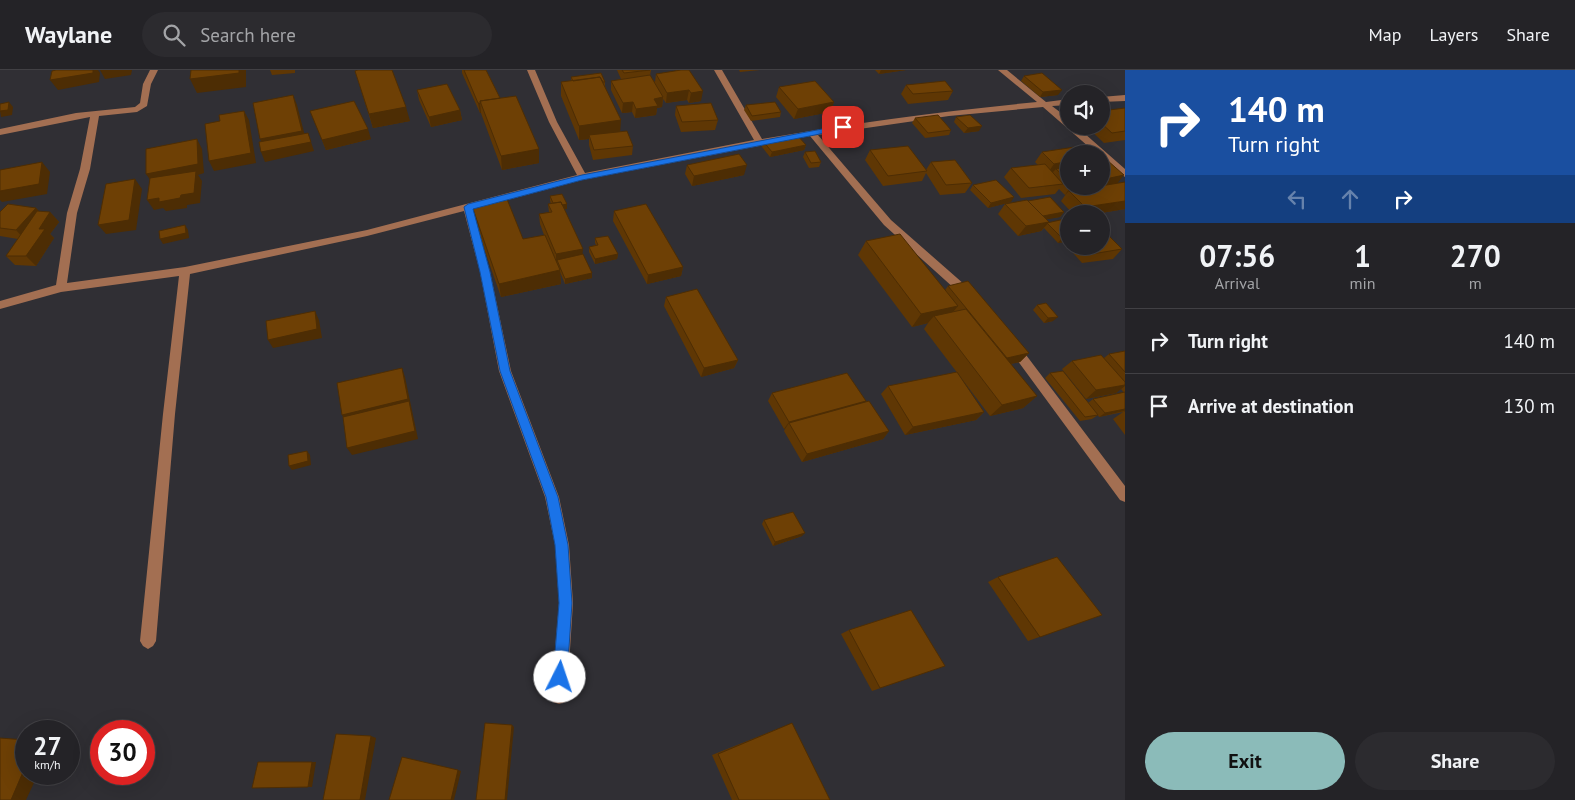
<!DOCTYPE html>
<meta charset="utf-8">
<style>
:root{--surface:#242327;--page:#2c2b2f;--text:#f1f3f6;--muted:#a3a4a7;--line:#414044;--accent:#8bbbb9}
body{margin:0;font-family:"PT Sans",sans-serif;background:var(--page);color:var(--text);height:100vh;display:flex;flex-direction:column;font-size:19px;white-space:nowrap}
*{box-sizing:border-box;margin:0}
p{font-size:16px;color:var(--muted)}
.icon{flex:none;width:28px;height:28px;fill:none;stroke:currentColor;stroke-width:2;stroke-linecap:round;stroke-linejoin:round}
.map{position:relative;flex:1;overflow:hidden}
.side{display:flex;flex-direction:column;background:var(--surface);width:450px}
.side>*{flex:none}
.guide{background:#1a4fa0;color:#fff;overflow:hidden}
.buttons{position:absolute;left:1060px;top:15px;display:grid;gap:10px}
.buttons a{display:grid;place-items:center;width:50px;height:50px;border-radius:50%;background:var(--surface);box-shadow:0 5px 20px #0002,0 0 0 1px var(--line);font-size:25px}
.speed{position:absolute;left:15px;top:650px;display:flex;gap:10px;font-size:25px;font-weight:700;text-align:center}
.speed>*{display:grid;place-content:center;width:65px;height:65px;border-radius:50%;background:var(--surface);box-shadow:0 5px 20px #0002,0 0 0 1px var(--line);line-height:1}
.speed small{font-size:12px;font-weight:400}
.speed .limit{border:8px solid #d22;background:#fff;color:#111}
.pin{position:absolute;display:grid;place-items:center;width:42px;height:42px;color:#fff;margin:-21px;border-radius:10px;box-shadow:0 2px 8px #0006}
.me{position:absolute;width:55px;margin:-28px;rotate:4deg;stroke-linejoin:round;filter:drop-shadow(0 0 4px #0008)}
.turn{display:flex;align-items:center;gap:18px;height:105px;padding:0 20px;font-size:22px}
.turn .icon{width:65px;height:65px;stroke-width:2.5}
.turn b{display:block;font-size:35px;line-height:42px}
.lanes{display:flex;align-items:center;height:48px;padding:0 20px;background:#0003;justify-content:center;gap:25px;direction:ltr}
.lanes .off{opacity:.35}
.eta{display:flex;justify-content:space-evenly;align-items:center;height:85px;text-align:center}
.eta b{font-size:30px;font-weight:700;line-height:35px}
.primary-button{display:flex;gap:10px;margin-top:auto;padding:10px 20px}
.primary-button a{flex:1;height:58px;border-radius:30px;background:var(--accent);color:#111;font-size:20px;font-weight:700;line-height:58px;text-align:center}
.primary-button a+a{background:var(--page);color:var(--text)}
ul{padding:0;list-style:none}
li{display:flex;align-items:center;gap:15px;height:65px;padding:0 20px;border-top:1px solid var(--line)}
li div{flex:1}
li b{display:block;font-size:19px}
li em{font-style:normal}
header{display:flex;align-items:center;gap:30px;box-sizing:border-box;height:70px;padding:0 25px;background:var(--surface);border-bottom:1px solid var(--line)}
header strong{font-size:24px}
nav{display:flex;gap:28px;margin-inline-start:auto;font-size:18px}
.search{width:350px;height:45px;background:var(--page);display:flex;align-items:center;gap:12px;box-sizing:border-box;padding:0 18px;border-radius:28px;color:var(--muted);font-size:19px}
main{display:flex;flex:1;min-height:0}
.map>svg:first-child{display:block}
</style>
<header>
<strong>Waylane</strong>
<div class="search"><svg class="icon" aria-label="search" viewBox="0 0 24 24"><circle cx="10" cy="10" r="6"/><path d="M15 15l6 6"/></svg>Search here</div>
<nav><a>Map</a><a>Layers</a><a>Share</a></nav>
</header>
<main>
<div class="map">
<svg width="1125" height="730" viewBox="0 0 1125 730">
<rect width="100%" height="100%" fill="#302f34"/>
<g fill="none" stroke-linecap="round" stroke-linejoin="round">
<path fill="#a36f52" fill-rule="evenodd" d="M150 0H158L151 14 147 36 137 42 99 46 90 99 77 143 67 213 185 197 367 160 577 105 549 52 527 0H535L557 52 585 103 754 70 714 0H722L762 69C853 53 944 41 1037 32L998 0H1007L1046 32 1069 29V35L1052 36 1069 49V56H1076L1125 99V107L1101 88V84H1097L1043 37 949 46 818 65 891 150 973 222 974 225 969 229 965 228 884 155 810 66 582 110 473 139 490 202 511 301 559 427 569 475 573 533 567 626 565 632 559 634 553 632 551 626 559 533 555 475 545 427 499 301 480 202 464 141 367 166 190 204 175 344 156 571 153 576 148 579 143 576 140 571 163 344 179 206 61 222 0 239V231L56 215 67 143 80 99 90 47 0 65V59L76 43 135 37 140 33 143 14Z
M1125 25V31L1101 32V27Z
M1013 272 1017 273 1125 416V432L1120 430 1009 279 1007 276 1009 273Z"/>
</g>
<path fill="#5f3704" d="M270 0H295V3L272 5Z
M462 0H486L500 28 539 79V93L502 100 482 46 481 43H480L462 3Z
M617 0H651L650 6 655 12 656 4 681 0 701 31 689 33 687 30 666 33 663 29 662 37 657 38 656 45 635 48 632 42 622 43 611 20V11L621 9Z
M739 0H760L740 2Z
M875 0H906L879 4Z
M355 1 410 51 373 58Z
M1024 6 1058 25 1040 27 1021 11Z
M571 7 605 12V16L620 62 633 76 632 85 593 90 589 75V69L579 70 561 26V12L571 11Z
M906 15 953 21 948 30 908 34 901 24Z
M779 17 834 32 830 42 794 49 776 27Z
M417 20 460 40 462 50 431 57 419 30Z
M746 35 781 42 780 47 751 51 744 40Z
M676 36 718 50 715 60 681 62 675 45Z
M1125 38V70L1104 73 1086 56H1101V41Z
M310 41 371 69 326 80Z
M956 47 979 61 964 63 954 52Z
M915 48 951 60 949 65 925 68 912 53Z
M763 71 806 75 804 80 770 87 762 77Z
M870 80 926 100 931 92 972 113 965 123 940 125 926 103 922 111 883 116 865 90Z
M805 82 821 92 819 97 809 98 803 87Z
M1042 82 1069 84V116H1101L1125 112V139L1095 144H1073L1061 131 1066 124 1065 125 1059 119 1055 124 1021 128 1004 107 1011 98 1038 95 1035 92Z
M687 95 744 105 692 116 685 104Z
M973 115 1011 132 988 138 970 120Z
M550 126 567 139H564L592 208 565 214 560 202 561 214 501 227 474 150 472 136 523 169 544 165 540 154 539 144 549 142 548 134H551L550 131Z
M1028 131 1064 142 1060 147 1046 149 1049 152 1048 153 1069 148V171L1058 173 1044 158 1041 161 1018 166 998 144 1005 134Z
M36 138 39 142H50L59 152 50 164 54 168 36 196 15 195 6 186 18 169 0 166V142Z
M614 141 683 197 681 206 647 214 613 151Z
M595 168 618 184 617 189 595 194 589 182V177L596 175 595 173Z
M866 171 945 220 948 216 1029 283 1020 292 1010 294 1037 326 1023 338 990 346 924 259 928 253 912 257 858 185Z
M1069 174V176H1101L1122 179 1113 189 1082 193 1067 176Z
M666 227 738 290 734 298 701 307 664 236Z
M1037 235 1053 251 1044 253 1033 240Z
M1125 281V365L1113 349 1123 342 1099 347 1098 345 1092 349 1080 351 1045 308 1050 303 1088 333 1093 329 1124 323 1121 319 1116 323 1086 329 1062 299 1072 291 1104 288 1109 284Z
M888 316 984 342 976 350 905 365 881 324Z
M772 323 866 331 864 333 889 361 883 369 802 392 784 361 785 359H784L768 331Z
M764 450 802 466 773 476 762 454Z
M998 507 1102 545 1028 571 988 512Z
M849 560 945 596 872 621 841 564Z
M792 653 830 730H732L712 685Z"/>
<path fill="#4d2d04" d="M93 0H98L100 3 99 12 58 20 50 10Z
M100 0H132L131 5 105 9Z
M239 0H246V17L197 23 190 9Z
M881 0H906L879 4Z
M689 20 687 30 666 33 667 23Z
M1062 20 1058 25 1040 27 1043 22Z
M703 21 701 31 689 33 691 23Z
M293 25 297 35 306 70 265 79 260 69Z
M663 27 662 37 657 38 656 45 635 48 636 39 654 29Z
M9 32 13 37 12 45 1 47 0 41Z
M633 32 632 42 622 43 623 33Z
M834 32 830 42 794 49 798 39Z
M478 33H480L481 43H480Z
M406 37 410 51 373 58 369 44Z
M460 40 462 50 431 57 429 47Z
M244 41 249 50 256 93 214 101 209 91Z
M621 50 620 64 589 65V69L579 70V56Z
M982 56 979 61 964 63 968 58Z
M368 59 371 69 326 80 322 70Z
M308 63 314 81 265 92 261 82Z
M197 69 202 79 204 103 198 105 202 111 200 133 187 135V138L166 141 163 138 154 140 147 130 153 114 146 104Z
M806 75 804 80 770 87 772 82Z
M539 79V93L502 100 501 86Z
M1069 91V100L1056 99 1053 102 1047 104 1054 94Z
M42 92 50 102 47 124 2 132 0 130V121Z
M747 95 744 105 692 116 694 106Z
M1124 105 1116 115 1069 121 1065 125 1071 116H1101V110Z
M135 109 142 119 136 160 106 164 98 155Z
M1014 127 1011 132 988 138 991 133Z
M1125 131V139L1095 144H1079L1085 137Z
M567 134V139L555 141V136Z
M36 138 45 147 25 170 16 160Z
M50 142 59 152 50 164 54 168 36 196 26 186 39 159Z
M1064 142 1060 147 1038 151 1042 146Z
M1049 152 1041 161 1018 166 1026 156Z
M185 155 188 160 189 168 163 174 160 169Z
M1069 167V171L1058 173 1062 168Z
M583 179 582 188 557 190V194H556V184Z
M618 184 617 189 595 194V189Z
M683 197 681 206 647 214 648 205Z
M560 200 561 214 501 227 499 214Z
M592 203V208L565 214V209Z
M958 236 947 249 934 246 928 253 912 257 921 244Z
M315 241 319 250 322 268 273 278 268 270Z
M1058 247 1053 251 1044 253 1048 248Z
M1029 283 1020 292 999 296 1007 288Z
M738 290 734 298 701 307 704 298Z
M402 298 405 307 418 369 352 385 347 378 346 353 342 345Z
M1125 315V316L1116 323 1086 329 1096 320Z
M1037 326 1023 338 990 346 1002 335Z
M866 331 860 339 789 353 785 359H784L789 352Z
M1125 339V342L1124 341 1099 347 1105 343Z
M984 342 976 350 905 365 913 357Z
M889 361 883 369 802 392 807 384Z
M307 381 310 385 311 395 292 400 289 396Z
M805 463 802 466 773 476 775 472Z
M512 655 514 657 507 730H505Z
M371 666 376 668 365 730H360Z
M312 692H316L312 717H308Z
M26 695V704H38L26 730H11Z
M458 700 461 701 454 730H451Z"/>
<path fill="#6e4005" stroke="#4d2d04" d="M56 0H93V3L50 10 52 1Z
M191 0H239V3L190 9Z
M358 0H392L406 37 369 44 355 1Z
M464 0H486L500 28 480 31 481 33H478Z
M622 0H650L624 3Z
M681 0H689L703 21 691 23 689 20 667 23 656 4Z
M601 3 605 12H603L600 7 573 11 571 7Z
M1042 3 1062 20 1043 22 1024 6Z
M650 5 663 27 654 29 658 36 636 39 633 32 623 33 611 11Z
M600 7 621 50 579 56 561 12Z
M815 11 834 32 798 39 779 17Z
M945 11 953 21 913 24 906 15Z
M447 14 460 40 429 47 417 20Z
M293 25 302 61 260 69 253 33Z
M516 26 539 79 501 86 480 31Z
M354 31 368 59 322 70 310 41Z
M9 32 8 40 0 41V34Z
M775 32 781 42 752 46 746 35Z
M711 33 718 50 682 52 676 36Z
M1125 38V61L1112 63 1101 53V41Z
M244 41 251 83 209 91 205 54 220 51 219 45Z
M938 45 951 60 928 63 915 48Z
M970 45 982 56 968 58 956 47Z
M627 61 633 76 594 80 589 65Z
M308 63 311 72 261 82 259 72Z
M797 65 806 75 772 82 763 71Z
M197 69 198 94 146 104V79Z
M1088 75 1098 84H1069V91L1054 94 1042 82Z
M908 76 927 101 888 106 870 80Z
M815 81 821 92 811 93 805 82Z
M739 84 747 95 694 106 687 95Z
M955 90 972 113 946 115 931 92Z
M1107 90 1124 105 1101 110V91Z
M42 92 39 114 0 121V100Z
M1045 94 1063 114 1029 118 1011 98Z
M1069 97V111L1056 99Z
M196 101 194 123 181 125 180 128 159 132V128L147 130 150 108Z
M135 109 129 150 98 155 106 114Z
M996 110 1014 127 991 133 973 115Z
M1125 112V131L1085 137 1069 121Z
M562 124 567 134 562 135 561 132 553 133 550 126Z
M1050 127 1064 142 1043 146 1028 131Z
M507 129 523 169 545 165 560 200 499 214 472 136Z
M1027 130 1049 152 1026 156 1005 134Z
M561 132 583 179 556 184 539 144 552 142 548 134Z
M8 134 36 138 16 160 0 158V142Z
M646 134 683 197 648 205 614 141Z
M37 141 50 142 39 159H45L26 186H6Z
M1069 148V167L1062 168 1047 153Z
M185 155 186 163 160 169 159 161Z
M1101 162H1105L1122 179 1092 184 1084 176H1101Z
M900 164 958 236 921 244 866 171Z
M608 166 618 184 595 189 589 177 598 175 595 168Z
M583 184 592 203 565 209 557 190Z
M968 211 1029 283 1007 288 948 216Z
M697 219 738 290 704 298 666 227Z
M1046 233 1058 247 1048 248 1037 235Z
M966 239 1037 326 1002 335 934 246Z
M315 241 317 259 268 270 266 251Z
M1125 281V302L1109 284Z
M1101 285 1125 312V315L1096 320 1072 291Z
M402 298 408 329 342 345 337 313Z
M1063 301 1098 345 1085 347 1050 303Z
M957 302 984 342 913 357 888 316Z
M847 303 866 331 789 352 772 323Z
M1125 322V339L1105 343 1093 329Z
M409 331 415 361 347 378 343 347Z
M869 331 889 361 807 384 789 353Z
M307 381 308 391 289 396 288 385Z
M793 442 805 463 775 472 764 450Z
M1057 487 1102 545 1040 567 998 507Z
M911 540 945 596 880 618 849 560Z
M485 653 512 655 505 730H476Z
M792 653 830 730H739L718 684Z
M336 664 371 666 360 730H323Z
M0 668 26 670V695L11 730H0Z
M402 687 458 700 451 730H389Z
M258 692H312L308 717 252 718Z"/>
<path fill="#1a73e8" stroke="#114b97" d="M843 55 846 56V59L582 110 473 139 490 202 510 301 558 427 568 475 572 533 567 607 565 612 560 614 555 612 553 607 559 533 555 475 546 427 500 301 480 202 464 137 468 134 582 105Z"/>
</svg>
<div class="buttons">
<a><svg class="icon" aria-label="sound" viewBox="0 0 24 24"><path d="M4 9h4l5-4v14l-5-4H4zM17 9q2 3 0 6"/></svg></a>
<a>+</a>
<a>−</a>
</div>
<div class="speed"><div>27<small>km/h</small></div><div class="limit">30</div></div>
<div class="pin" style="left:843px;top:57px;background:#d93025"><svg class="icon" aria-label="arrive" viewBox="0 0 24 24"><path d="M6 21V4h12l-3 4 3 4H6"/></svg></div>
<svg class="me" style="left:560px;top:607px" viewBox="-20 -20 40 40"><circle r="19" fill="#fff"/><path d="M0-13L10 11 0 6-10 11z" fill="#1a73e8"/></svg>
</div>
<section class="side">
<div class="guide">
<div class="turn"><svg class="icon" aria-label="right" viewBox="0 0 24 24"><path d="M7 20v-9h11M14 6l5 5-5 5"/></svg><div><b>140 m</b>Turn right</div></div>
<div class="lanes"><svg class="icon off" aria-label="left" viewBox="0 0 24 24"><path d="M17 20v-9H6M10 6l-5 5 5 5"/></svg><svg class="icon off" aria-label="ahead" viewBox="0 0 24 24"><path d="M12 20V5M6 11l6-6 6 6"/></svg><svg class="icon" aria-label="right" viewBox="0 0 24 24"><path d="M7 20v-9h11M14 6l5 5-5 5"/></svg></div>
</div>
<div class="eta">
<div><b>07:56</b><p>Arrival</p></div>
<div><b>1</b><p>min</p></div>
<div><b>270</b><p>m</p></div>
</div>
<ul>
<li><svg class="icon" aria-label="right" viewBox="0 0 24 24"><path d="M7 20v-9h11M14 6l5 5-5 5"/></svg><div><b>Turn right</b></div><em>140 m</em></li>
<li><svg class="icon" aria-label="arrive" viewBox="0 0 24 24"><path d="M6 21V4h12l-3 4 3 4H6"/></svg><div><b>Arrive at destination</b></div><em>130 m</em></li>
</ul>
<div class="primary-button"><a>Exit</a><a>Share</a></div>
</section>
</main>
